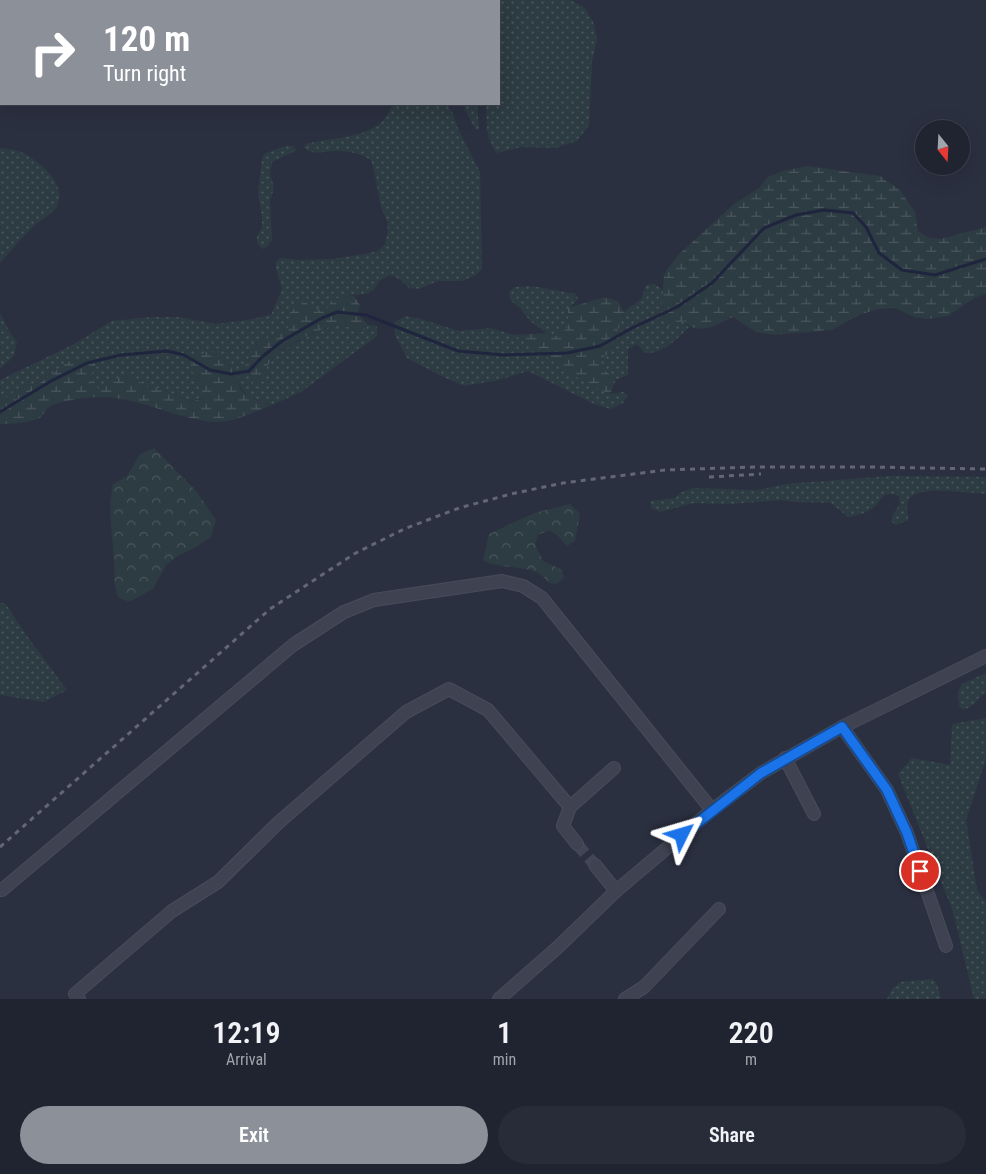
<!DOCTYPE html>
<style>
:root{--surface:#202431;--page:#282c39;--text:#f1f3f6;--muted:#a2a4ab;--line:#3d414d;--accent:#8c9099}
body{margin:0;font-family:"Roboto Condensed",sans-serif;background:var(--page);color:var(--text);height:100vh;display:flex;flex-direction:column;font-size:19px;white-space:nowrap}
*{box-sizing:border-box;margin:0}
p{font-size:16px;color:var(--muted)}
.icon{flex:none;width:28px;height:28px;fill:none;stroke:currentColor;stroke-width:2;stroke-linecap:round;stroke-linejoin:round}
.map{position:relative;height:999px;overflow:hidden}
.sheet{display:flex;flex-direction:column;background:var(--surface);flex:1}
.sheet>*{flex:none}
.top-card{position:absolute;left:0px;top:0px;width:500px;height:105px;box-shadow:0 5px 20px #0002,0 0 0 1px var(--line);background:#8c9099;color:#fff;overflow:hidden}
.needle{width:32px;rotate:162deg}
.fabs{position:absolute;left:915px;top:120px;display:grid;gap:10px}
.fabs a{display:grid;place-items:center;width:55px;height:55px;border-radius:50%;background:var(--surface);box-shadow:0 5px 20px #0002,0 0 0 1px var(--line);font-size:25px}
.pin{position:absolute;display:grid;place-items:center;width:42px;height:42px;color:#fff;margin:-21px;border:2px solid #fff;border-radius:50%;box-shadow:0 1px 5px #0007}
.me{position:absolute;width:55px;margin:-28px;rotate:50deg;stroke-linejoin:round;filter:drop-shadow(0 0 4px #0008)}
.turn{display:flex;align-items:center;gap:18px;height:105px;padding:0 20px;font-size:22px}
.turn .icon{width:65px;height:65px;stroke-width:2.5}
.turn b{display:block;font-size:35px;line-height:42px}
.eta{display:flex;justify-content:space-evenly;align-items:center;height:85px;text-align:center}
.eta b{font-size:30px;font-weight:600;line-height:35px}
.action{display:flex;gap:10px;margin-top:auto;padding:10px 20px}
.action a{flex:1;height:58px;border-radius:30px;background:var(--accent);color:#fff;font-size:20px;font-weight:600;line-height:58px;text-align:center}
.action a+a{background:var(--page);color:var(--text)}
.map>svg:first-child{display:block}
</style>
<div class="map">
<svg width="986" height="999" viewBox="0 0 986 999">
<defs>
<pattern id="grass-dots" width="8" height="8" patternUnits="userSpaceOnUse" patternTransform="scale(1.25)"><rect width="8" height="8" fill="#2d3b42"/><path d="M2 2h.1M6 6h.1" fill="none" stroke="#4a565c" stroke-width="1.8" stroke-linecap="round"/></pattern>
<pattern id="forest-crowns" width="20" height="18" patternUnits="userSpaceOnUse" patternTransform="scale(1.25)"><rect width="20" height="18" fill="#2d3b42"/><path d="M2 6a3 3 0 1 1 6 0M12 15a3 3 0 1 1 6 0" fill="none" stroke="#4a565c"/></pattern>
<pattern id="wetland-marsh" width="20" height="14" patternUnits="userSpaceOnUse" patternTransform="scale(1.25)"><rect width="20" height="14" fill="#2d3b42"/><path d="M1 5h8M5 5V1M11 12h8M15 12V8" fill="none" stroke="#4a565c"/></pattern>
</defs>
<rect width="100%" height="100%" fill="#2b3041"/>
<path fill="url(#grass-dots)" d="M345 0H467V1H345Z
M481 0H571L585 8 594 24 597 40 592 62 589 125 577 141 555 148 521 147 497 153C485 139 487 122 486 104H499V1H481Z
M392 104H446L452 112 459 131 480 172 482 269 476 275 462 281H438L419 289 409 288 401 280 390 275 379 281 374 290 366 294 346 296 325 311 315 310 308 303 286 330 257 343 245 365 255 387C260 379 266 366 272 360 290 342 315 332 340 323L356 331 363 332 368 325 377 326V336L301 392 272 405C253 399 243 398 238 378L194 376 203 384 201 398 189 402 162 389 146 387 134 377 121 376 102 389H98L91 376 67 362 40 383 23 385 0 403V380L72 345 112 321 151 317H180L215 324 242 321 271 315 282 289 276 269V262L281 258 297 260 332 259 364 254 378 251 385 244 388 231 387 221 381 207 375 175 371 160C361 154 346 150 335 151 324 151 313 156 304 148L306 144C335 136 383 140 392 104Z
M462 104H477L479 130 475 129Z
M285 146H293L297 150 272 162 270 174 274 188 270 201 272 240 268 246 262 249 257 243V236L262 227V218L258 193 262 159 264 154Z
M0 148C6 149 13 149 19 151 37 159 68 183 57 206 52 215 41 219 34 226 22 237 11 251 0 263Z
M655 284 664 291 662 304 669 327 684 321 689 327C677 339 663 354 645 353L637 344 628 349V375L616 380 600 367 602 358 613 340 624 312 641 299 646 285Z
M532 286 576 294 578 299 568 309V327L557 336 546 333 530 321 521 309 510 300 509 292 515 287Z
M0 313 9 331 17 342 14 356 0 369Z
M405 316 421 319 459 331 491 328 514 335 610 394 623 392 628 395 623 403 611 409 594 404 528 371 499 380 464 386 439 375 407 358 395 335 394 323Z
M891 476 986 477V494C971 493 919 485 910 498 905 504 908 513 908 520L896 525 892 522V516L900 504 899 496C881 489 882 501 872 509 864 514 856 516 848 517L831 503 796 502 782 500 730 504 694 503 660 512 651 508 650 501 675 498 682 492 693 488 758 490 786 484Z
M0 603H5L27 636 67 690 44 702 0 695Z
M986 673V693C977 699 973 707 963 710L959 706 958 692 962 684Z
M986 718V759L966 820 977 890 986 902V999H974L953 911 898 774 912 758 950 765 952 724Z
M932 979 937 984 941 999H887L893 988 901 982Z"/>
<path fill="url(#forest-crowns)" d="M154 448 197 492 216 520 211 537 196 547 178 556 166 565 153 589 129 602 118 597C113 584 115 576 114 562 113 534 107 512 113 484L127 476 140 454Z
M570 504 580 514 575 541 567 546 558 536 549 530 538 535 535 545 543 561 562 570 564 578 556 584 549 583C535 561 503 572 483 560L489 534 534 513Z"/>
<path fill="url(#wetland-marsh)" d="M807 166 880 176 900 190 915 212 918 231 929 238 941 239 986 227V294L974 298 948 316 928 319 914 317 895 308 879 309 861 314 832 330 773 335 756 332 733 317C718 324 698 337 684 321L669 327 666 322 662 304 664 274 678 255 734 204 759 188 768 177 783 171Z
M346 296H354L360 305 358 314 368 325 363 332 356 331 340 323C316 331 288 342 271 361 265 368 263 379 260 387H255L245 365 257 343 286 330 291 323 289 314 301 301C312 304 312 309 325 311L333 299Z
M605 297 618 301 624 312 610 352 602 358 601 367 616 380 610 394 587 384 514 335 546 333 557 336 568 327V308Z
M210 350C221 357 233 364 238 377 239 381 239 386 241 389 247 399 262 402 272 405 255 412 232 423 214 422 176 419 141 398 103 397 91 397 57 400 48 408 45 410 44 415 41 417 32 423 11 424 0 424V403L23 385 40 383 67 362 85 357 96 365 91 376 98 389H102L121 376 134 377 146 387 162 389 189 402 201 399 203 384 194 376 190 366 196 357Z"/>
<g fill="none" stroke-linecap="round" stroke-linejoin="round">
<path stroke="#1f253e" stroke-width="3" d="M0 412 51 381 87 363 121 355 167 351 184 355 210 370 231 374 249 371 262 357 282 341 322 318 337 312 366 315 458 351 504 355 567 353 600 346 632 328 677 307 712 283 764 228 796 215 824 210 853 213 866 227 879 253 902 270 935 275 986 259"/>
<path stroke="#414556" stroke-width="12" stroke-dasharray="12 6" stroke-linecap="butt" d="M577 844 595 865"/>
<g stroke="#484c5a" stroke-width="14">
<path id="minor" d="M842 727 887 790 907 833 946 946
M785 758 814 814
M570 807 614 768
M595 865 616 891
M2 890 293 645 344 612 374 600 502 581 523 586 542 598 712 810
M79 999 75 994 172 911 218 882 278 823 406 712 449 689 488 710 570 807 563 826 577 844
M499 999 557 948 616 891 712 810 761 773 842 727 986 656
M625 999 644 987 719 909"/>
</g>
<use href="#minor" stroke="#3f4351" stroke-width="12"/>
<path stroke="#626677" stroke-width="3" stroke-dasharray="5 5" stroke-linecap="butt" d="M709 477 761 474
M0 847 270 609 354 554 404 529 459 508 511 494 563 483 665 470 756 467H868L986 469"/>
</g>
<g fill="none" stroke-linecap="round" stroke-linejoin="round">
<g stroke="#114b97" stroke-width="12">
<path id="route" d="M682 835 761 773 842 727 887 790 907 833 920 871"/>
</g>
<use href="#route" stroke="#1a73e8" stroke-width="9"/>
</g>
</svg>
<div class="fabs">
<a><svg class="needle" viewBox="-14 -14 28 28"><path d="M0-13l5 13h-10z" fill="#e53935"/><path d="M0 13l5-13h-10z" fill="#a2a4ab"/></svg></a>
</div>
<div class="pin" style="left:920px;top:871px;background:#d93025"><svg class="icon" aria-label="arrive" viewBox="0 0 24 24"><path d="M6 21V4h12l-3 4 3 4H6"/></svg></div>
<svg class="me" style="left:682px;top:835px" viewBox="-20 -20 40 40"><path d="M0-17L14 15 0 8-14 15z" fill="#1a73e8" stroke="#fff" stroke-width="4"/></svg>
<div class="top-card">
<div class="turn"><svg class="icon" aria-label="right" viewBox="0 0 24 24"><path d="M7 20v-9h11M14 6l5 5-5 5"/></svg><div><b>120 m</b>Turn right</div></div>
</div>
</div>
<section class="sheet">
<div class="eta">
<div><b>12:19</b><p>Arrival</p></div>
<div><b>1</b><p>min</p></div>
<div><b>220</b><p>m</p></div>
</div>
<div class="action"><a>Exit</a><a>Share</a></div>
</section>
